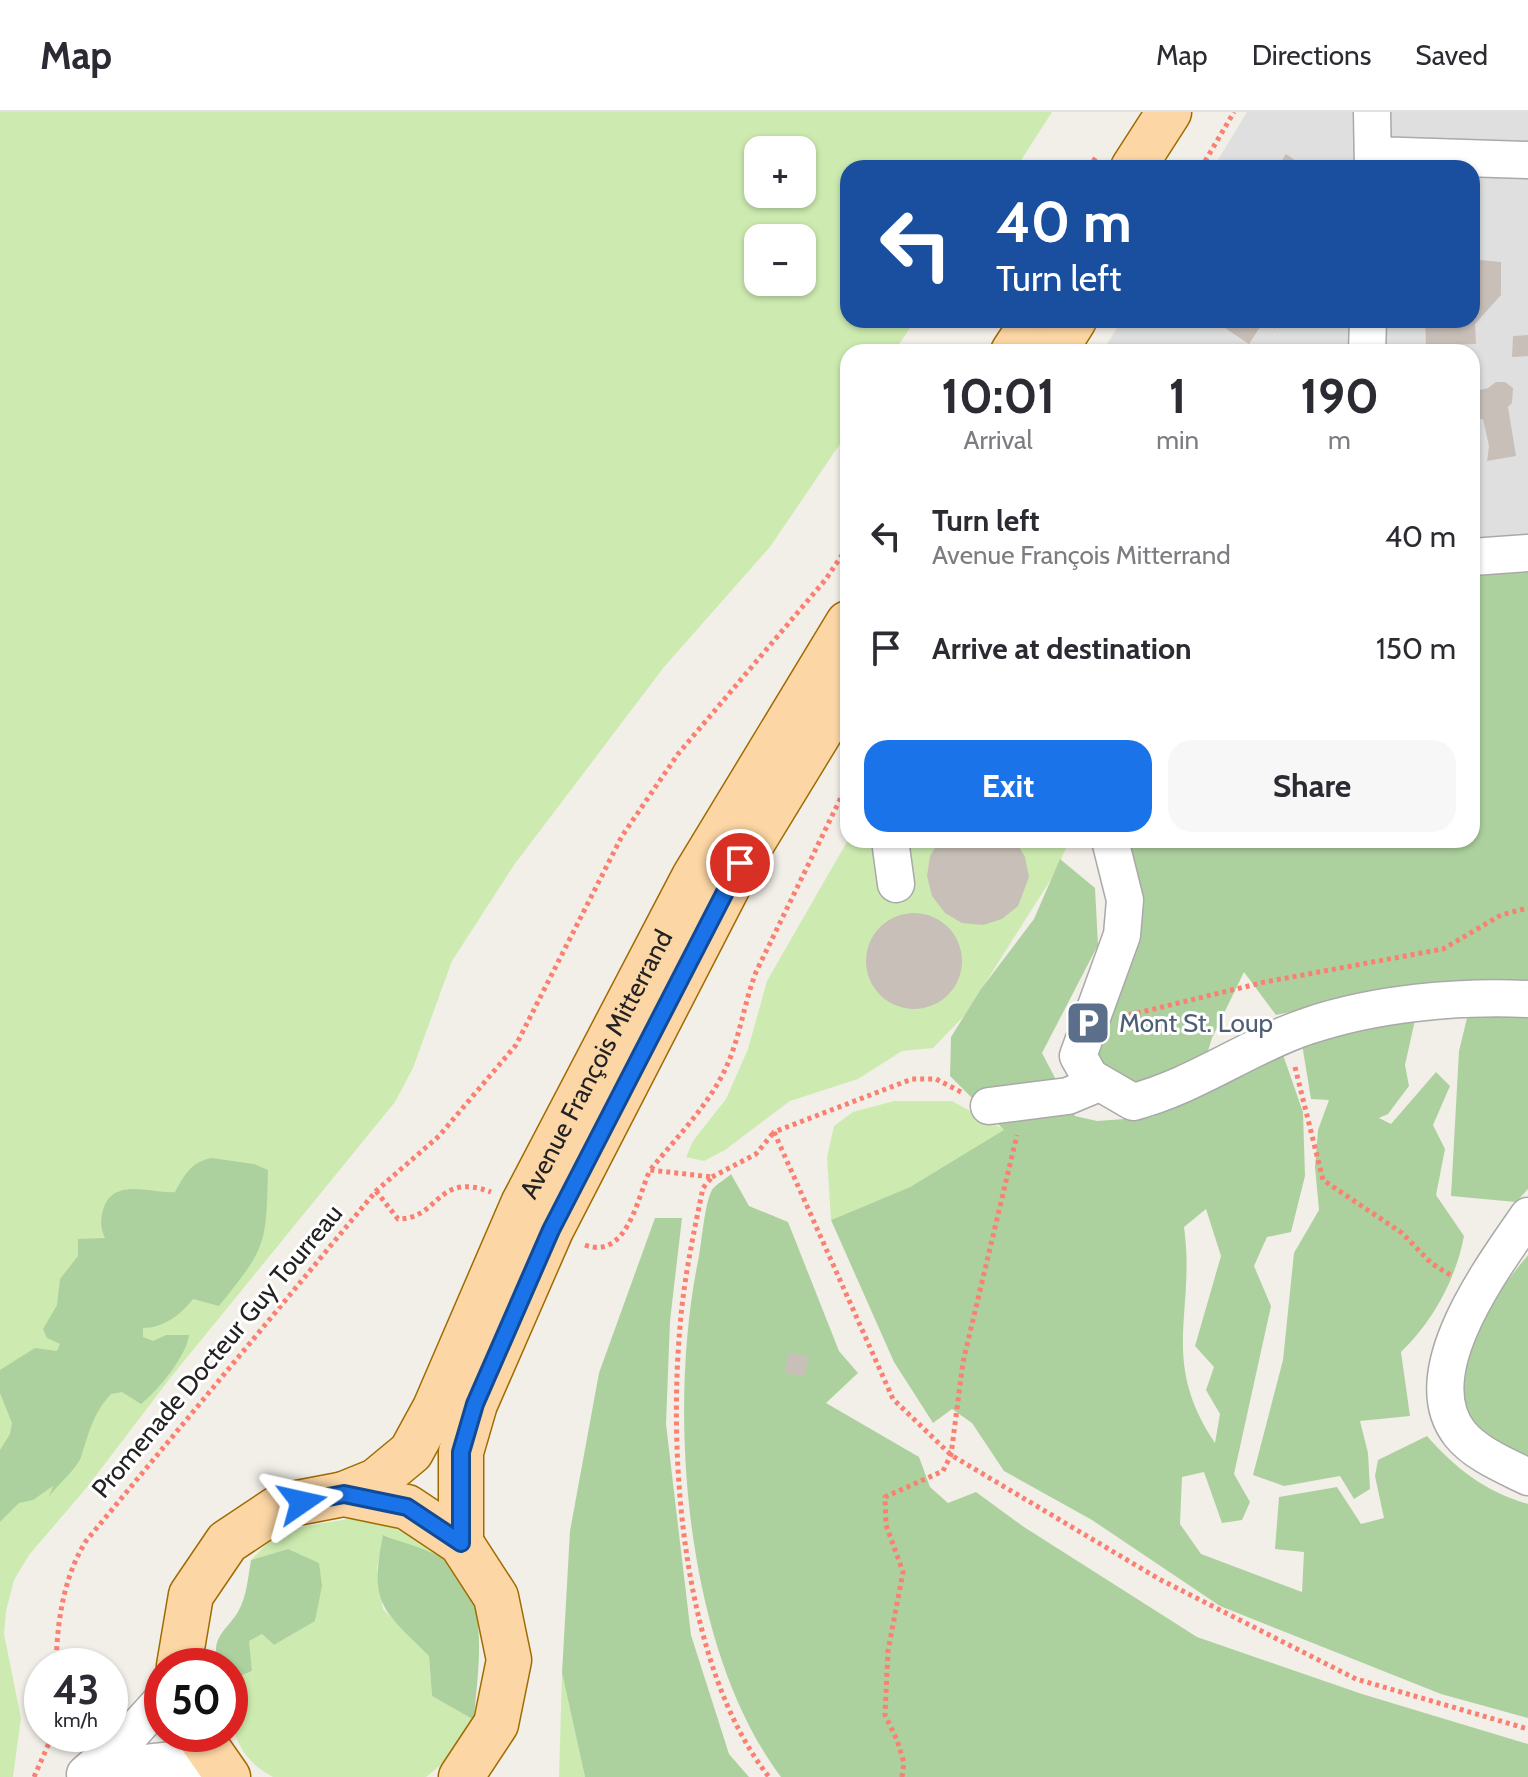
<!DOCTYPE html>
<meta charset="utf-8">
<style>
:root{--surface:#fff;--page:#f7f7f7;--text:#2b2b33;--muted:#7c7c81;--line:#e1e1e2;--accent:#1a73e8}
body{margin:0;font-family:Cabin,sans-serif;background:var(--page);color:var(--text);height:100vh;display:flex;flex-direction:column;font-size:30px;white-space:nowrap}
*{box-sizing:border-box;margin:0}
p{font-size:26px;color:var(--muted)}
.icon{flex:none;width:44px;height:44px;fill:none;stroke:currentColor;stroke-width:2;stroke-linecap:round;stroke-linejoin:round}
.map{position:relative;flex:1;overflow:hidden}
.drawer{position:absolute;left:840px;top:232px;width:640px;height:504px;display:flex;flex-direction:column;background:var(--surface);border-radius:24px;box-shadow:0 2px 6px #0004}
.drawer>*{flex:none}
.hud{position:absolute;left:840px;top:48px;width:640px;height:168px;border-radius:24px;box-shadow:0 2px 6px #0004;background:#1a4fa0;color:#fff;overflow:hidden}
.buttons{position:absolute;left:744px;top:24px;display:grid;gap:16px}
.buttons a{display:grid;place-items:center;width:72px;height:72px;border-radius:16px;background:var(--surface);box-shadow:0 2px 6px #0004;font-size:40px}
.speed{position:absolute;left:24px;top:1536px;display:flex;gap:16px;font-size:40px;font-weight:700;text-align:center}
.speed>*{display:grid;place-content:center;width:104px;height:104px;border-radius:50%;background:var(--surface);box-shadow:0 2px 6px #0004;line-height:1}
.speed small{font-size:20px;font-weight:400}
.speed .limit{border:12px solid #d22;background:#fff;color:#111}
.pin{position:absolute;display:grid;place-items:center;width:68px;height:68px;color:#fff;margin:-34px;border:4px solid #fff;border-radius:50%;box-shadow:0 2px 8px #0007}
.me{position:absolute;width:88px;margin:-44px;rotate:79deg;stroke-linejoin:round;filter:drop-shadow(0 0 6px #0008)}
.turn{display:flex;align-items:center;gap:28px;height:168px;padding:0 24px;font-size:36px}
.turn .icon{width:104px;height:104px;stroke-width:2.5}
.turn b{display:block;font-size:56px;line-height:68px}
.eta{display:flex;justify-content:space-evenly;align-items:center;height:136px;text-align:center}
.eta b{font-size:48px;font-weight:800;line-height:56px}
.button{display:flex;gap:16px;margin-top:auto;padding:16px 24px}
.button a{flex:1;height:92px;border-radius:24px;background:var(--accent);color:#fff;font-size:32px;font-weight:800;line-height:92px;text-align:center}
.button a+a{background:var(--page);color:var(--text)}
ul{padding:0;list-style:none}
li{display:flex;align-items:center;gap:24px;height:112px;padding:0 24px}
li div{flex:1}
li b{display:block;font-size:30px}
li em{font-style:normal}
header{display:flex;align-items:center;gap:48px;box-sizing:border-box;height:112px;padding:0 40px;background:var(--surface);border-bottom:2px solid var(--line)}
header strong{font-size:38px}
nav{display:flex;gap:44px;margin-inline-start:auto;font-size:28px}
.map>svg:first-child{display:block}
</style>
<header>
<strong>Map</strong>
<nav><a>Map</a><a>Directions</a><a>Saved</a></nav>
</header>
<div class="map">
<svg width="1528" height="1665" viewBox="0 0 1528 1665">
<rect width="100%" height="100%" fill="#f2efe9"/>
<path fill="#e0dfdf" d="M1247 0H1528V432L1472 435V240H1102L1122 208H1472V56H1213Z"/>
<path fill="#cdebb0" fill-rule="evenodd" d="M0 0H1052L1016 56H848V208H915L894 240H848V320L770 435 664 555 514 753 452 849 413 956 395 990 171 1265 88 1374 29 1443 14 1468 6 1499 4 1522 21 1606 13 1665H0ZM758 38H802V82H758ZM758 126H802V170H758Z
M848 728H1070L1053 764 965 903 933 936 902 939 858 967 790 989 725 1038 704 1049 686 1045 693 1029 726 987 748 937 767 869Z
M894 989H952L1005 1018 910 1075 831 1108 827 1045 834 1014 853 1000Z
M365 1404C396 1414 421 1429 447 1449L384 1423 377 1456 383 1497 429 1544 432 1584 474 1608 459 1638 426 1665H273C231 1642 230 1610 230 1568L252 1559 248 1529 262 1522 274 1533 316 1508 288 1437 251 1448 279 1419Z
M562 1561 585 1665H559Z"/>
<path fill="#add19e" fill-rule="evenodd" d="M1528 451V878L1353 887 1276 903 1244 860 1212 926 1204 952C1152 971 1138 987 1092 947L1122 728H1472V458Z
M1060 747 1095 776 1098 833 1042 941 1075 1004 1097 1009 1152 1005 1282 940 1303 1000 1305 1064 1291 1120 1267 1125 1254 1154 1271 1194 1234 1362 1250 1390 1242 1408 1222 1411 1204 1360 1182 1365 1180 1412 1201 1442 1302 1480 1304 1440 1275 1437 1279 1385 1337 1375 1361 1412 1384 1406 1375 1364 1378 1348 1427 1324C1456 1357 1486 1380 1528 1392V1606L1441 1582 1220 1494 1092 1408 1004 1359 972 1311 952 1297 933 1311 894 1250 831 1108 910 1075 1004 1018 950 964 951 925 981 877 1034 807ZM1206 1097 1221 1144 1195 1234 1214 1255 1206 1278 1220 1302 1215 1331C1159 1247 1196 1202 1184 1115Z
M1528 898V1077L1516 1090 1451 1084 1459 939 1468 902Z
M1415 908 1405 953 1409 974 1388 1002 1379 1006 1391 1012 1436 960 1450 974 1433 1013 1445 1037 1436 1083 1464 1124C1456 1167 1433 1209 1401 1240L1410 1304 1360 1309 1368 1341 1370 1377 1354 1387 1340 1364 1284 1374 1253 1363 1283 1248 1294 1141 1319 1098 1315 1055 1318 1018 1329 988 1311 987 1302 932 1329 917Z
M212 1046 254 1052 268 1058C266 1134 267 1134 219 1194L193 1187C181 1203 163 1216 143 1216V1225L153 1229 166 1223H189C187 1243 158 1279 141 1292L122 1280 111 1282C93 1301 89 1321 81 1345 76 1358 57 1373 49 1385L53 1374 33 1388 19 1391 0 1410V1338L10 1322 12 1311 0 1281V1258L35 1236 57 1239 60 1232 47 1226 43 1217 57 1193 60 1167 78 1144V1127L105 1126C100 1116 100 1106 104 1095 115 1065 153 1082 175 1080 185 1062 191 1050 212 1046Z
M731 1062 749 1094 788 1110 839 1239 858 1261 826 1291 919 1345 930 1375 948 1391 976 1380 1024 1415 1197 1525 1362 1582 1528 1632V1665H781C685 1538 667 1302 698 1149 702 1131 704 1093 712 1078 716 1072 726 1067 731 1062Z
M655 1106H682L670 1209 666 1312 691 1523 729 1642 749 1665H585L562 1561 570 1419 599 1261Z
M1528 1143V1353L1476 1330C1471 1318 1465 1306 1463 1294 1450 1239 1496 1182 1528 1143Z
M383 1423C402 1431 430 1437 447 1449 493 1484 477 1559 474 1608L432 1584 429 1544C382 1497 369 1493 383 1423Z
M288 1437 319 1451 322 1474 315 1509 274 1533 262 1522 249 1529 252 1559 230 1568V1554H221C206 1527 229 1517 239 1498 247 1483 248 1465 251 1448Z"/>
<path fill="#c7bfb8" d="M1286 42 1306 56H1277Z
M1472 96H1475L1480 148 1501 150V183L1475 212 1476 232 1426 233 1425 208H1472Z
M1230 208H1281L1275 217 1264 209 1249 232 1225 216Z
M1528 223V244L1512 245 1513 224Z
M1496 270H1505L1513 276 1512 291 1508 295 1516 344 1487 349 1489 334 1483 307H1472V280L1488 276Z
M940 728H1015L1025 745 1029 765 1018 794 1002 807 983 813 962 811 945 801 932 784 927 764 930 744Z
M866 849a48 48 0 1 1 96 0a48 48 0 1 1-96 0Z
M788 1241 808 1244 805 1264 785 1261Z"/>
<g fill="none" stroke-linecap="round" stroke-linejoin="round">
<g stroke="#a9a9a9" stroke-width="39">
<path id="minor" d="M1372 0 1373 56
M1373 43 1528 48
M1367 240 1368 208
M1472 445 1528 441
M890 728 896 772
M1110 728 1125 788 1122 823 1078 944 1090 965 1133 990C1195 974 1248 934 1308 914 1376 891 1457 884 1528 887
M989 994 1068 984 1099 971
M1528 1104C1494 1154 1412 1261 1460 1322 1476 1342 1506 1354 1528 1365
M85 1662 132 1621 162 1588
M88 1665C131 1653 170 1643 215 1650"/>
</g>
<g stroke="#a06b00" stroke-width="47">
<g id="major">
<path d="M1133 56 1169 0"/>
<path d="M1013 240 1034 208"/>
<path d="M1054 240 1074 208"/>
<path id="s1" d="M344 1382 376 1369 411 1340 435 1296 523 1092 694 765 848 511"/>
<path d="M461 1431V1340L475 1292 551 1118 740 751 848 574"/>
<path d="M179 1554 191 1483 227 1430 281 1394 344 1382 407 1395 461 1431 496 1485 509 1548 496 1612 461 1665"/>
<path d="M198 1622 228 1665"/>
</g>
</g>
<path stroke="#fa8072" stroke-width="5" stroke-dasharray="4 4" stroke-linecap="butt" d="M1089 56 1096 45
M1201 56 1234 0
M1129 903 1265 870 1443 837 1501 803 1528 796
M1295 955 1323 1068 1402 1121 1431 1151 1452 1164
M961 980 936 967H912L774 1020 893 1287 951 1343 1159 1467 1356 1567 1528 1617
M651 1057C681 1020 718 984 733 938 742 912 746 886 756 860L848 671
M712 1065 756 1042 774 1020
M376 1079 398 1107C440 1107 436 1059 491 1080
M585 1133C627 1148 637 1087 650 1058L712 1065 703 1076 699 1095C691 1134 683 1175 680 1215 668 1349 683 1556 769 1665
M56 1554C57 1511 63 1466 86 1429L376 1079 439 1024 516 933 622 724 678 642 826 467 848 434
M34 1665 53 1622
M902 1665 904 1651 897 1628 885 1603 888 1539 903 1460 886 1413 885 1385 943 1359 951 1343 963 1250 1017 1023"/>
<use href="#minor" stroke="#fff" stroke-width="36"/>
<use href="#major" stroke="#fcd6a4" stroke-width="44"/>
</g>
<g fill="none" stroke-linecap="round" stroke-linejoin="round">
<g stroke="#114b97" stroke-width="20">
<path id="route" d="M302 1390 344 1382 407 1395 461 1431V1340L475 1292 551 1118 740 751"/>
</g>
<use href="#route" stroke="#1a73e8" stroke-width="14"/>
</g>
<defs>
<g id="parking-square" transform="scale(2.3)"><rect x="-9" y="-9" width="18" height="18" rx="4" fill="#5c6f8a" stroke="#fff"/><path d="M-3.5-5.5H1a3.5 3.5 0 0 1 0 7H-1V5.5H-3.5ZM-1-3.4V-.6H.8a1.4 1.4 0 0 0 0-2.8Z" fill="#fff"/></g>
</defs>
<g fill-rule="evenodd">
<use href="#parking-square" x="1088" y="911"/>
</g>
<g text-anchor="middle" stroke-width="6" stroke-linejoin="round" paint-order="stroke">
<g font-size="26" fill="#4e5e75" stroke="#fff" text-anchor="start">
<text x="1119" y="920">Mont St. Loup</text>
</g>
<g font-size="26" fill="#222" stroke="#fff">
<text dy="9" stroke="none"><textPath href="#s1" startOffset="510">Avenue François Mitterrand</textPath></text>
<text transform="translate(217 1239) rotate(-50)" y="9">Promenade Docteur Guy Tourreau</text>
</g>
</g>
</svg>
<div class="buttons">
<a>+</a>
<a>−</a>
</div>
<div class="speed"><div>43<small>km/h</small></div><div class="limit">50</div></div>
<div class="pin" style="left:740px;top:751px;background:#d93025"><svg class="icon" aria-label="arrive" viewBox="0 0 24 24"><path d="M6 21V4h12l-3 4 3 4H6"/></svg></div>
<svg class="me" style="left:302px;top:1390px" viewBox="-20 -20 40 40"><path d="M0-17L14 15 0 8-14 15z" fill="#1a73e8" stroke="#fff" stroke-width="4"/></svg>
<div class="hud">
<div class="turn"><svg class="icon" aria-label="left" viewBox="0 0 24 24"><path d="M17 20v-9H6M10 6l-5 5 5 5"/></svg><div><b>40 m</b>Turn left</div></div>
</div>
<section class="drawer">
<div class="eta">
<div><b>10:01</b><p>Arrival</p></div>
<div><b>1</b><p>min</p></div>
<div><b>190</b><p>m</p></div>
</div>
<ul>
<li><svg class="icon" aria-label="left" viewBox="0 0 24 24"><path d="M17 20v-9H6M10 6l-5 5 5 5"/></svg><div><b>Turn left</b><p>Avenue François Mitterrand</p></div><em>40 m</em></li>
<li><svg class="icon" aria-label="arrive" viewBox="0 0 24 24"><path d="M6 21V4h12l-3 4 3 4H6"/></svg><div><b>Arrive at destination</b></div><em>150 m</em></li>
</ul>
<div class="button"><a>Exit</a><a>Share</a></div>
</section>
</div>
